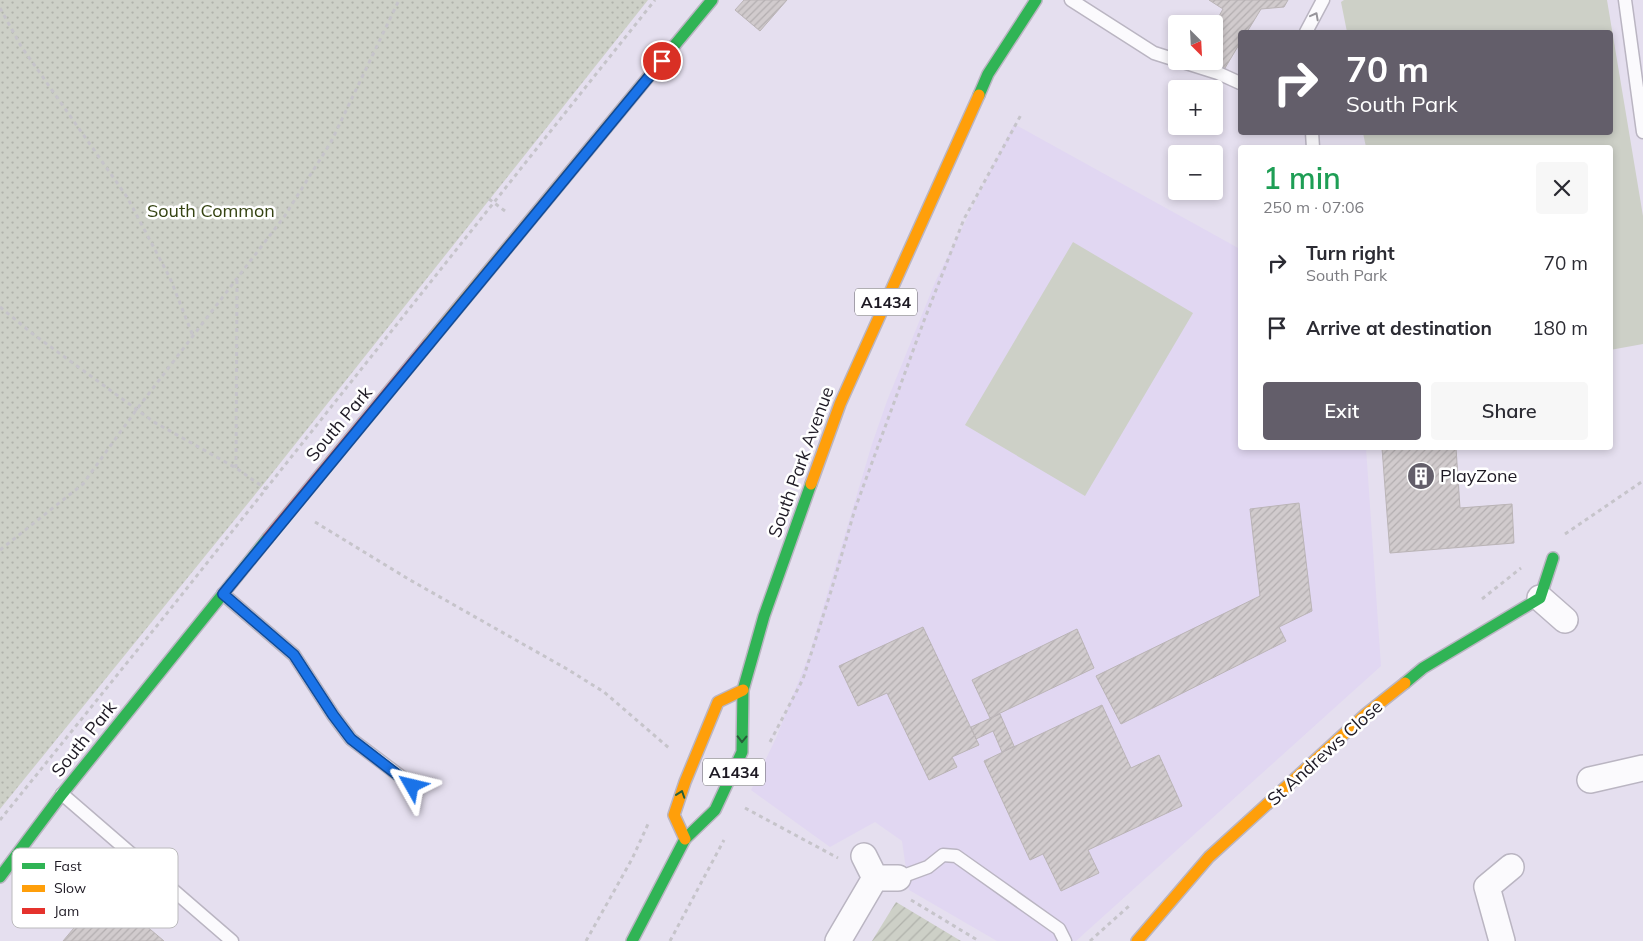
<!DOCTYPE html>
<meta charset="utf-8">
<style>
:root{--surface:#fff;--page:#f7f7f7;--text:#2b2b33;--muted:#7c7c81;--accent:#635e6a}
body{margin:0;font-family:Mulish,sans-serif;background:var(--page);color:var(--text);height:100vh;display:flex;flex-direction:column;font-size:19px;white-space:nowrap}
*{box-sizing:border-box;margin:0}
p{font-size:16px;color:var(--muted)}
.icon{flex:none;width:28px;height:28px;fill:none;stroke:currentColor;stroke-width:2;stroke-linecap:round;stroke-linejoin:round}
.map{position:relative;flex:1;overflow:hidden}
.panel{position:absolute;left:1238px;top:145px;width:375px;height:305px;display:flex;flex-direction:column;background:var(--surface);border-radius:5px;box-shadow:0 2px 8px #0003}
.panel>*{flex:none}
.top-card{position:absolute;left:1238px;top:30px;width:375px;height:105px;border-radius:5px;box-shadow:0 2px 8px #0003;background:#635e6a;color:#fff;overflow:hidden}
.needle{width:32px;rotate:156deg}
.buttons{position:absolute;left:1168px;top:15px;display:grid;gap:10px}
.buttons a{display:grid;place-items:center;width:55px;height:55px;border-radius:5px;background:var(--surface);box-shadow:0 2px 8px #0003;font-size:25px}
.pin{position:absolute;display:grid;place-items:center;width:42px;height:42px;color:#fff;margin:-21px;border:2px solid #fff;border-radius:50%;box-shadow:0 1px 5px #0007}
.me{position:absolute;width:55px;margin:-28px;rotate:307deg;stroke-linejoin:round;filter:drop-shadow(0 0 4px #0008)}
.turn{display:flex;align-items:center;gap:18px;height:105px;padding:0 25px;font-size:22px}
.turn .icon{width:65px;height:65px;stroke-width:2.5}
.turn b{display:block;font-size:35px;line-height:42px}
.round{display:grid;place-items:center;flex:none;width:52px;height:52px;border-radius:5px;background:var(--page)}
.overview{display:flex;align-items:center;justify-content:space-between;height:85px;padding:0 25px}
h1{font-size:30px;font-weight:600;line-height:38px;color:#1e9e55}
.cta{display:flex;gap:10px;margin-top:auto;padding:10px 25px}
.cta a{flex:1;height:58px;border-radius:5px;background:var(--accent);color:#fff;font-size:20px;font-weight:600;line-height:58px;text-align:center}
.cta a+a{background:var(--page);color:var(--text)}
ul{padding:0;list-style:none}
li{display:flex;align-items:center;gap:15px;height:65px;padding:0 25px}
li div{flex:1}
li b{display:block;font-size:19px}
li em{font-style:normal}
.map>svg:first-child{display:block}
</style>
<div class="map">
<svg width="1643" height="941" viewBox="0 0 1643 941">
<defs>
<pattern id="park-dots" width="8" height="8" patternUnits="userSpaceOnUse" patternTransform="scale(1.25)"><rect width="8" height="8" fill="#cdd0c7"/><path d="M2 2h.1M6 6h.1" fill="none" stroke="#b0b2ab" stroke-width="1.8" stroke-linecap="round"/></pattern>
<pattern id="garden-furrows" width="10" height="10" patternUnits="userSpaceOnUse" patternTransform="scale(1.25)"><rect width="10" height="10" fill="#cdd0c7"/><path d="M-1 1l2-2M0 10L10 0M9 11l2-2" fill="none" stroke="#b0b2ab"/></pattern>
<pattern id="building-hatch" width="6" height="6" patternUnits="userSpaceOnUse" patternTransform="scale(1.25)"><rect width="6" height="6" fill="#d1cbcd"/><path d="M-1 1l2-2M0 6l6-6M5 7l2-2" fill="none" stroke="#b3aeb0"/></pattern>
</defs>
<rect width="100%" height="100%" fill="#e5dfef"/>
<path fill="#e1d7f2" d="M1014 124 1240 249V448H1366L1381 666 1076 941H997L909 890 902 841 875 822 830 847 751 790 776 738 809 655 872 444 887 401 936 280Z"/>
<path fill="#cdd0c7" d="M1344 0H1607L1643 216V344L1610 350V148L1366 147 1363 133 1610 132V32H1347L1341 2Z
M1073 242 1193 313 1085 496 965 425Z"/>
<path fill="url(#park-dots)" d="M0 0H648L262 486 0 809Z"/>
<path fill="url(#garden-furrows)" d="M896 902 961 941H872Z"/>
<path fill="url(#building-hatch)" stroke="#bab4b6" d="M744 0H787L760 31 735 10Z
M1209 0H1288L1284 7 1261 9 1247 32H1240V43L1222 73 1200 61H1214V25L1223 9Z
M1382 448H1456L1460 508 1512 504 1514 543 1390 553Z
M1299 503 1312 611 1279 627 1286 641 1121 724 1096 676 1260 596 1250 509Z
M923 627 979 745 952 757 957 767 929 780 887 693 858 706 839 666Z
M1077 629 1094 668 990 718 972 680Z
M1102 705 1131 768 1159 755 1182 806 1088 850 1099 873 1061 891 1043 854 1030 860 984 761Z
M1000 714 1014 746 1002 752 993 731 976 739 971 727Z
M105 891 164 941H63Z"/>
<g fill="none" stroke-linecap="round" stroke-linejoin="round">
<g stroke="#bab5c2" stroke-width="15">
<path id="lane" d="M1071 0 1154 53 1176 60
M1625 0 1643 132
M1306 32 1323 0
M1180 61 1218 73 1240 83
M1312 132 1313 148
M223 594 294 655 333 715 351 739 412 785
M62 794 232 941
M898 878 928 867 943 855 956 856 1059 929 1065 941"/>
</g>
<g stroke="#bab5c2" stroke-width="28">
<path id="street" d="M1540 598 1565 620
M1590 780 1643 768
M864 856 875 878H898
M838 941 875 878
M1502 941 1487 887 1511 867"/>
</g>
<g stroke="#bab5c2" stroke-width="14">
<path id="fast" d="M669 52 712 0
M979 95 988 74 1036 0
M1405 683 1423 668 1540 598 1553 558
M0 877 62 794 268 538
M632 941 685 839 715 810 742 752 743 690 764 616 811 484"/>
</g>
<g stroke="#bab5c2" stroke-width="14">
<path id="slow" d="M428 344 669 52
M811 484 840 404 979 95
M685 839 674 815 685 782 718 702 743 690
M1137 941 1209 857 1366 714 1405 683"/>
</g>
<g stroke="#bab5c2" stroke-width="14">
<path id="jam" d="M268 538 428 344"/>
</g>
<path stroke="#c6c4ca" stroke-width="3" stroke-dasharray="4 4" stroke-linecap="butt" d="M0 8 21 46 127 197 170 278 193 336
M489 199 505 211
M0 307 33 334 154 422 236 468 266 489
M236 468 237 279
M315 522 410 580 567 669 604 692 669 748
M1565 534 1643 481
M0 550 83 484 137 409 284 217 331 142 399 0
M1482 599 1521 568
M770 742 803 679 832 588 855 509 925 318 964 219 1022 113
M745 808 838 858
M0 820 164 617 655 0
M911 900 979 941
M586 941 632 859 649 822
M670 941 724 840
M1090 941 1129 906"/>
<use href="#lane" stroke="#fbfafd" stroke-width="12"/>
<use href="#street" stroke="#fbfafd" stroke-width="25"/>
<use href="#fast" stroke="#30b455" stroke-width="11"/>
<use href="#slow" stroke="#ff9f0a" stroke-width="11"/>
<use href="#jam" stroke="#e5322d" stroke-width="11"/>
</g>
<defs><path id="oneway-chevron" d="M-2-3.5L2.5 0L-2 3.5" fill="none" stroke-width="1.6" stroke-linecap="round" stroke-linejoin="round" transform="scale(1.25)"/></defs>
<use stroke="#97959b" href="#oneway-chevron" transform="translate(1315 16) rotate(-62)"/>
<g stroke="#265f3a">
<use href="#oneway-chevron" transform="translate(742 739) rotate(91)"/>
<use href="#oneway-chevron" transform="translate(681 794) rotate(-71)"/>
</g>
<g fill="none" stroke-linecap="round" stroke-linejoin="round">
<g stroke="#114b97" stroke-width="12">
<path id="route" d="M412 786 351 739 333 715 294 655 223 594 662 61"/>
</g>
<use href="#route" stroke="#1a73e8" stroke-width="9"/>
</g>
<defs>
<g id="building-disc" transform="scale(1.4375)"><circle r="9.5" fill="#635e6a" stroke="#fff"/><path d="M-4-6H4V6H1V3H-1V6H-4ZM-2.5-4.3h1.7v1.8h-1.7ZM.8-4.3h1.7v1.8H.8ZM-2.5-1h1.7V.8h-1.7ZM.8-1h1.7V.8H.8Z" fill="#fff"/></g>
</defs>
<g fill-rule="evenodd">
<use href="#building-disc" x="1421" y="476"/>
</g>
<g text-anchor="middle" stroke-width="5" stroke-linejoin="round" paint-order="stroke">
<g fill="#fff" stroke="#615e65" stroke-width="1">
<rect x="855" y="288.5" width="62" height="27" rx="4"/>
<rect x="703" y="758.5" width="62" height="27" rx="4"/>
</g>
<g font-size="16" font-weight="bold" fill="#1d1923">
<text x="886" y="308">A1434</text>
<text x="734" y="778">A1434</text>
</g>
<g font-size="18" fill="#354312" stroke="#fff">
<text x="211" y="217">South Common</text>
</g>
<g font-size="18" fill="#1d1923" stroke="#fff">
<text transform="translate(339 424) rotate(-50)" y="6">South Park</text>
<text transform="translate(801 462) rotate(-70)" y="6">South Park Avenue</text>
<text transform="translate(84 739) rotate(-51)" y="6">South Park</text>
<text transform="translate(1325 753) rotate(-42)" y="6">St Andrews Close</text>
</g>
<g font-size="18" fill="#1d1923" stroke="#fff" text-anchor="start">
<text x="1440" y="482">PlayZone</text>
</g>
</g>
<rect x="12" y="848" width="166" height="80" rx="8" fill="#fff" stroke="#bbbabd" stroke-width="1"/>
<rect x="22" y="863" width="23" height="6" fill="#30b455"/>
<rect x="22" y="885" width="23" height="7" fill="#ff9f0a"/>
<rect x="22" y="908" width="23" height="6" fill="#e5322d"/>
<g font-size="14" fill="#1d1923">
<text x="54" y="871">Fast</text>
<text x="54" y="893">Slow</text>
<text x="54" y="916">Jam</text>
</g>
</svg>
<div class="buttons">
<a><svg class="needle" viewBox="-14 -14 28 28"><path d="M0-13l5 13h-10z" fill="#e53935"/><path d="M0 13l5-13h-10z" fill="#7c7c81"/></svg></a>
<a>+</a>
<a>−</a>
</div>
<div class="pin" style="left:662px;top:61px;background:#d93025"><svg class="icon" aria-label="arrive" viewBox="0 0 24 24"><path d="M6 21V4h12l-3 4 3 4H6"/></svg></div>
<svg class="me" style="left:412px;top:786px" viewBox="-20 -20 40 40"><path d="M0-17L14 15 0 8-14 15z" fill="#1a73e8" stroke="#fff" stroke-width="4"/></svg>
<div class="top-card">
<div class="turn"><svg class="icon" aria-label="right" viewBox="0 0 24 24"><path d="M7 20v-9h11M14 6l5 5-5 5"/></svg><div><b>70 m</b>South Park</div></div>
</div>
<section class="panel">
<div class="overview"><div><h1>1 min</h1><p>250 m · 07:06</p></div><a class="round"><svg class="icon" aria-label="close" viewBox="0 0 24 24"><path d="M6 6l12 12M18 6L6 18"/></svg></a></div>
<ul>
<li><svg class="icon" aria-label="right" viewBox="0 0 24 24"><path d="M7 20v-9h11M14 6l5 5-5 5"/></svg><div><b>Turn right</b><p>South Park</p></div><em>70 m</em></li>
<li><svg class="icon" aria-label="arrive" viewBox="0 0 24 24"><path d="M6 21V4h12l-3 4 3 4H6"/></svg><div><b>Arrive at destination</b></div><em>180 m</em></li>
</ul>
<div class="cta"><a>Exit</a><a>Share</a></div>
</section>
</div>
